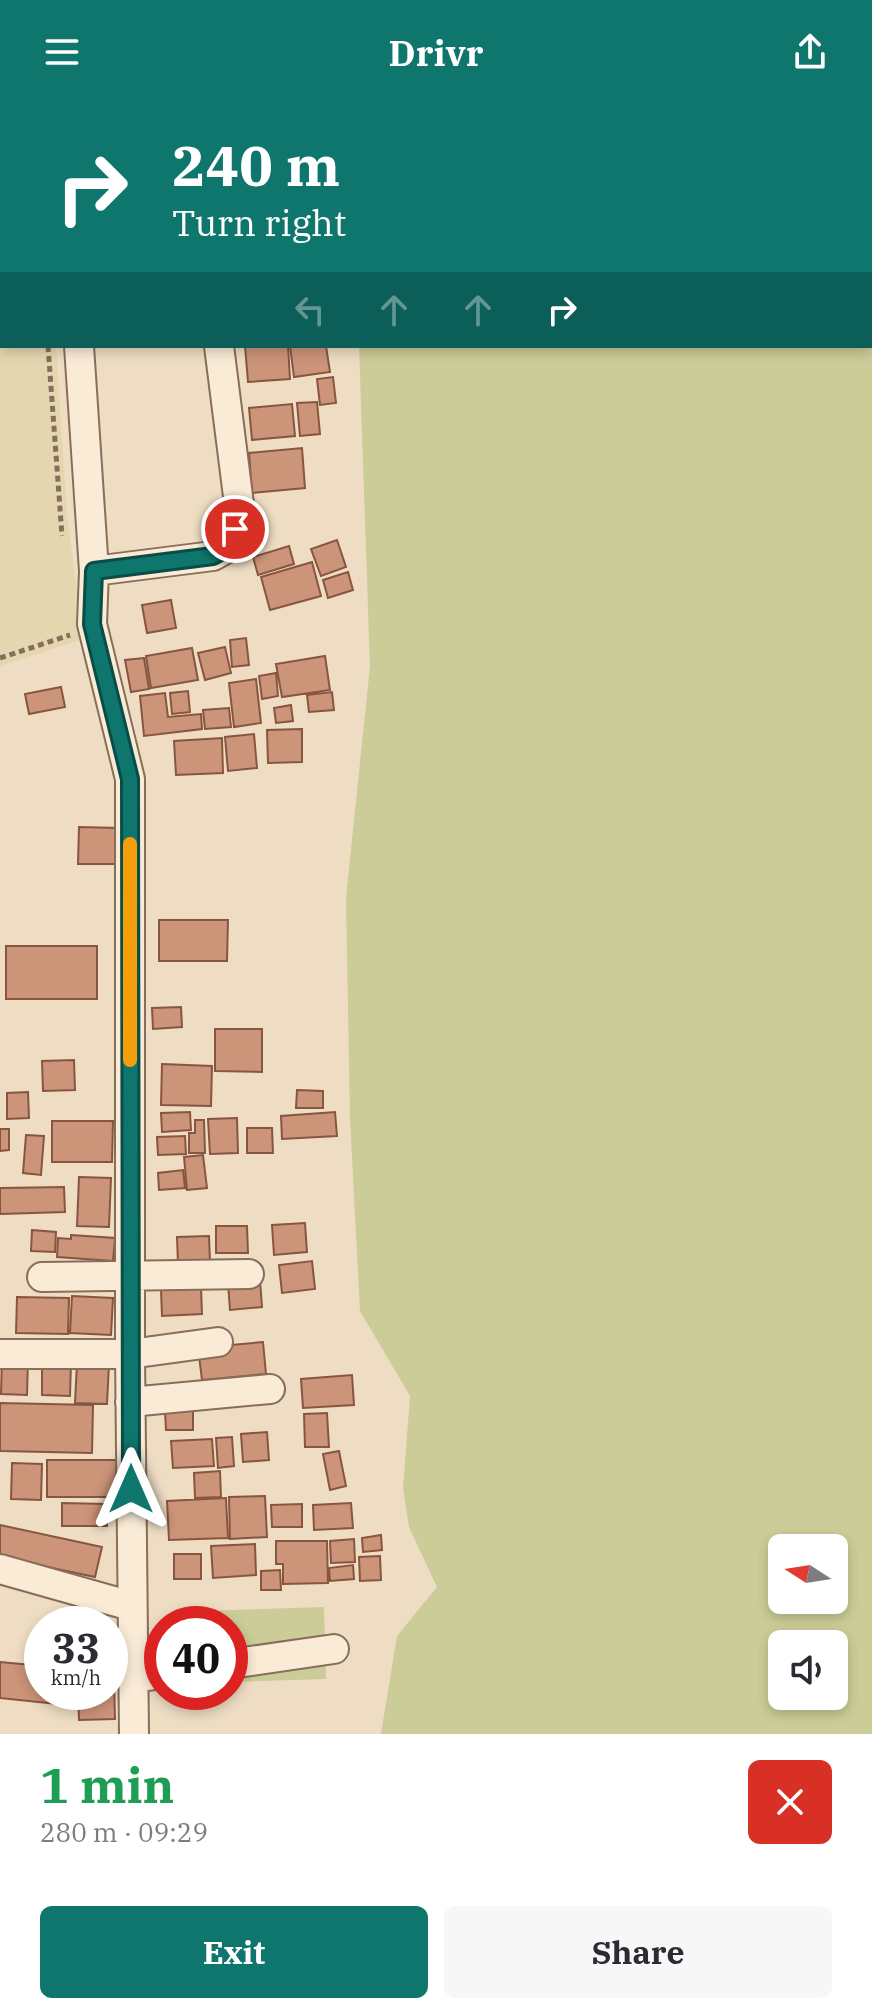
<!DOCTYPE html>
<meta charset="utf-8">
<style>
:root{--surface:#fff;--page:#f7f7f7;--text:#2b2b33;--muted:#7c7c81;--accent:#0f766e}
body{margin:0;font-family:"IBM Plex Serif",serif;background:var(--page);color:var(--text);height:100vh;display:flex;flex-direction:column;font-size:30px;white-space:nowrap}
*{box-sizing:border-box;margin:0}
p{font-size:26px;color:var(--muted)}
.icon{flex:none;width:44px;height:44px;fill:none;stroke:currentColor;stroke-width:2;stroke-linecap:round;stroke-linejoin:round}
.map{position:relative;height:1630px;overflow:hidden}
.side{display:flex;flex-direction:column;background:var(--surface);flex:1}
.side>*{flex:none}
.guide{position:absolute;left:0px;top:0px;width:872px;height:244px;box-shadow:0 4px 12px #0003;background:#0f766e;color:#fff;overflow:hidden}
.needle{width:52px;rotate:282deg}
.controls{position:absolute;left:768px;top:1430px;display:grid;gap:16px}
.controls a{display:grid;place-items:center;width:80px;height:80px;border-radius:12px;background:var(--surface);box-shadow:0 4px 12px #0003;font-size:40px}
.speed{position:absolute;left:24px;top:1502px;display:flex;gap:16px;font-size:40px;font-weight:700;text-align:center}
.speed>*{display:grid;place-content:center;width:104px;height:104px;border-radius:50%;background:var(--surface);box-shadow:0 4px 12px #0003;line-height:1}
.speed small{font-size:20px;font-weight:400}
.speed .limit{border:12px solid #d22;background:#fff;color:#111}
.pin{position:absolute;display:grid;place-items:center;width:68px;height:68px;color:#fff;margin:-34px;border:4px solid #fff;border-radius:50%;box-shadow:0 2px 8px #0007}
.me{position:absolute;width:88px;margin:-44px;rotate:0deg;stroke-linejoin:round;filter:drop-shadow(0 0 6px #0008)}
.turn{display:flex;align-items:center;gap:28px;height:168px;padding:0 40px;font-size:36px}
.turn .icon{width:104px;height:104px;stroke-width:2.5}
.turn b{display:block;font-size:56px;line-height:68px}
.lanes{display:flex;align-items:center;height:76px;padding:0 40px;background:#0003;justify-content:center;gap:40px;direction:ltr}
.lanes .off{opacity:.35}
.round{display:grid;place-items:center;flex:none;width:84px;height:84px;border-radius:12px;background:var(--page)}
.headline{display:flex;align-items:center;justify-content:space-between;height:136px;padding:0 40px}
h1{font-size:48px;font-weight:700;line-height:60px;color:#1e9e55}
.cta{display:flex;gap:16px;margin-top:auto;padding:16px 40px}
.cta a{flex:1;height:92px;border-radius:12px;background:var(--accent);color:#fff;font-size:32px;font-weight:700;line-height:92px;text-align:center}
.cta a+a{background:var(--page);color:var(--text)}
header{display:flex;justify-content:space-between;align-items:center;height:104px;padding:0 40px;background:var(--accent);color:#fff;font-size:36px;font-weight:700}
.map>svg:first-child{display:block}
</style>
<header><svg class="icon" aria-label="menu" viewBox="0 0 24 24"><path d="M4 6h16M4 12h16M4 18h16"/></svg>Drivr<svg class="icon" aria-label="share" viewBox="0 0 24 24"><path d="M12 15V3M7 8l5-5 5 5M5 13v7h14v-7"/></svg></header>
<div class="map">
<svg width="872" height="1630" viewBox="0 0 872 1630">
<rect width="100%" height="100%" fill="#eeddc3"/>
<path fill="#e4d7b0" d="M0 0H40V2H2V242H56L67 409 83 535 0 562Z"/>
<path fill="#cbcc97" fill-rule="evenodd" d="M97 0H872V1630H381L397 1532 437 1483 409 1423 403 1384 410 1292 360 1207 350 1014 346 794 370 562 359 242H870V2ZM782 1444H834V1496H782ZM782 1540H834V1592H782Z
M324 1503 326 1575 230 1578V1520H204L203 1507Z"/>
<path fill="#cc9479" stroke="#885540" stroke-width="2" d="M245 242H288L290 275 248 278Z
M290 242H326L330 268 294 273Z
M333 273 336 299 320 301 317 275Z
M317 298 320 330 300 332 297 299Z
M292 300 295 332 252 336 249 304Z
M302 344 305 384 252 389 249 349Z
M337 436 346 463 321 472 311 445Z
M289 442 294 460 258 471 253 453Z
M312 458 321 492 270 506 261 473Z
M348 468 353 486 328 494 323 476Z
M171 496 176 524 147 529 142 501Z
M246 534 249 561 232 563 230 536Z
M225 543 231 569 205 576 198 549Z
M192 544 198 576 151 584 146 552Z
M325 552 330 586 282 593 276 560Z
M144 554 149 585 131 588 125 556Z
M276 569 278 592 262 595 259 572Z
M256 575 261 619 234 623 229 579Z
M61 583 65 603 29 610 25 590Z
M188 587 190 608 172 610 170 589Z
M332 588 334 606 309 608 307 591Z
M165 589 168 613 201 610 202 625 144 632 140 592Z
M291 601 293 617 276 619 274 604Z
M229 604 231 623 205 625 203 606Z
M302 625V658L268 659 267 626Z
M254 630 257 664 228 667 225 633Z
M222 634 223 669 176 671 174 637Z
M79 723 120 724V760H78Z
M159 816H228L227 857H159Z
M6 842H97V895H6Z
M181 903 182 923 153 925 152 904Z
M215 925H262V968L215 967Z
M74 956 75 986 43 987 42 957Z
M162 960 212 962 211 1002 161 1001Z
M297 986 323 987V1004H296Z
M28 988 29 1014 7 1015V989Z
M190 1008 191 1026 162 1028 161 1009Z
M335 1008 337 1032 282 1035 281 1012Z
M237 1014 238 1049 210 1050 208 1015Z
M195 1016H204L205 1049H189V1029H195Z
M52 1017H113L112 1058H52Z
M247 1024H272L273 1049H247Z
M0 1025H9V1046L0 1047Z
M26 1031 44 1032 41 1071 23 1069Z
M185 1032 186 1050 158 1051 157 1033Z
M203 1051 207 1084 187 1086 184 1053Z
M183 1066 185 1084 159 1086 158 1069Z
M79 1073 111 1074 109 1123 77 1122Z
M64 1083 65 1108 0 1110V1084Z
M305 1119 307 1148 274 1151 272 1121Z
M216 1122H247L248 1149H216Z
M32 1126 56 1128 55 1148 31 1147Z
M71 1131 115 1134 113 1157 57 1153 58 1134 71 1135Z
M209 1132 210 1159 178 1160 177 1133Z
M312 1157 315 1185 282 1189 279 1161Z
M260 1176 262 1203 230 1206 228 1179Z
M201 1183 202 1210 162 1212 161 1186Z
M72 1192 113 1194 111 1231 70 1229Z
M17 1193 69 1194 68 1230 16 1229Z
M263 1238 266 1270 202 1276 198 1244Z
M2 1253 28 1254 27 1291 1 1290Z
M42 1257 71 1258 70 1292 42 1291Z
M77 1259 109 1260 107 1300 75 1299Z
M352 1271 354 1301 303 1304 301 1275Z
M0 1299 93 1301 92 1349 0 1347Z
M165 1307H193V1326H166Z
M327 1309 329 1343H305L304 1310Z
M267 1328 269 1356 243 1358 241 1330Z
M232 1333 234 1362 218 1364 216 1334Z
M212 1335 214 1362 173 1364 171 1337Z
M339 1347 346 1382 330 1386 323 1350Z
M47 1356H119V1393H47Z
M12 1359 42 1360 41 1396 11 1395Z
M220 1367 221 1393 195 1394 194 1369Z
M265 1392 267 1433 230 1435 229 1393Z
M226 1394 228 1434 169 1436 167 1397Z
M62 1399 107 1400V1422H62Z
M351 1399 353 1424 314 1426 313 1401Z
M302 1400V1423H272L271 1401Z
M0 1421 102 1443 95 1473 0 1453Z
M381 1431 382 1446 363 1448 362 1434Z
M354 1435 355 1458 331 1459 330 1437Z
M276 1437H327L328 1479 283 1480V1460H276Z
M255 1440 256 1471 213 1474 211 1442Z
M174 1450H201V1475H174Z
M380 1452 381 1476 360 1477 359 1453Z
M353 1461 354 1475 330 1477 329 1464Z
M280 1466 281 1486H261V1467Z
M0 1558 42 1562V1588H67L66 1601 0 1594Z
M114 1577 115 1615 79 1616 78 1588H110V1578Z"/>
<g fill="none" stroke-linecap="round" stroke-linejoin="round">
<g stroke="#886e5a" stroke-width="32">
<path id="minor" d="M60 0V2
M79 242 94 467 92 520 130 675V1250L134 1630
M94 467 213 452 231 442 240 408 219 242
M42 1173 249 1170
M0 1250H130L218 1238
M130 1298 270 1285
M0 1465 131 1502
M230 1560 334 1545
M134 1574 162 1570"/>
</g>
<path stroke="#886e5a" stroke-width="5" stroke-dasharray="6 4" stroke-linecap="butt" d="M48 242 62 432
M0 554 70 531"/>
<use href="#minor" stroke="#f9ebd6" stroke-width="28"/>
</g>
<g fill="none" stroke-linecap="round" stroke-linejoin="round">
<g stroke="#0a4d48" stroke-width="20">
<path id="route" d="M131 1385 130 675 92 520 94 467 213 452 231 442 235 425"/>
</g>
<use href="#route" stroke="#0f766e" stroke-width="14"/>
<path stroke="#f59e0b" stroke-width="14" d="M130 956V740"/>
</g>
</svg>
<div class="controls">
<a><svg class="needle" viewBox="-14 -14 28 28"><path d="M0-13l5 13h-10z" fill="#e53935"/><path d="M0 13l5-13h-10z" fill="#7c7c81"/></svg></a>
<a><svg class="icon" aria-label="sound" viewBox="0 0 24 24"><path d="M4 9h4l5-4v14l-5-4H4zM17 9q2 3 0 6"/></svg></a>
</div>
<div class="speed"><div>33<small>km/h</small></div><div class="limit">40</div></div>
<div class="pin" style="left:235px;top:425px;background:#d93025"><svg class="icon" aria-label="arrive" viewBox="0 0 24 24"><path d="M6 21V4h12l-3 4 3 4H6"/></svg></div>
<svg class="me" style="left:131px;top:1385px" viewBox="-20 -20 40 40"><path d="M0-17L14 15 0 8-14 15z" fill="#0f766e" stroke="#fff" stroke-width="4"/></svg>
<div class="guide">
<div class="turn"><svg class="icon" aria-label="right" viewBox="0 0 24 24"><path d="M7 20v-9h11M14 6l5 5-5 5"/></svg><div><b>240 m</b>Turn right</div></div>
<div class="lanes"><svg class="icon off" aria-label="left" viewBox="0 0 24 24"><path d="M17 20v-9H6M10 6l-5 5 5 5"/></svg><svg class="icon off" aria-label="ahead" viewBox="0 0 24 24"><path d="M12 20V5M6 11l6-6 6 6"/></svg><svg class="icon off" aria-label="ahead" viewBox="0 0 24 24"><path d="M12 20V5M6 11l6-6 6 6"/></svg><svg class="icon" aria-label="right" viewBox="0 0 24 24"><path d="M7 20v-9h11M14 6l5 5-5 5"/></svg></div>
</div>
</div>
<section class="side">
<div class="headline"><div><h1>1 min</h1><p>280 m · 09:29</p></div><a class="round" style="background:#d93025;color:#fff"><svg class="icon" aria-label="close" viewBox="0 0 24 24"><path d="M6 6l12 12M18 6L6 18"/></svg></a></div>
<div class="cta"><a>Exit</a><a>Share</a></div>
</section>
